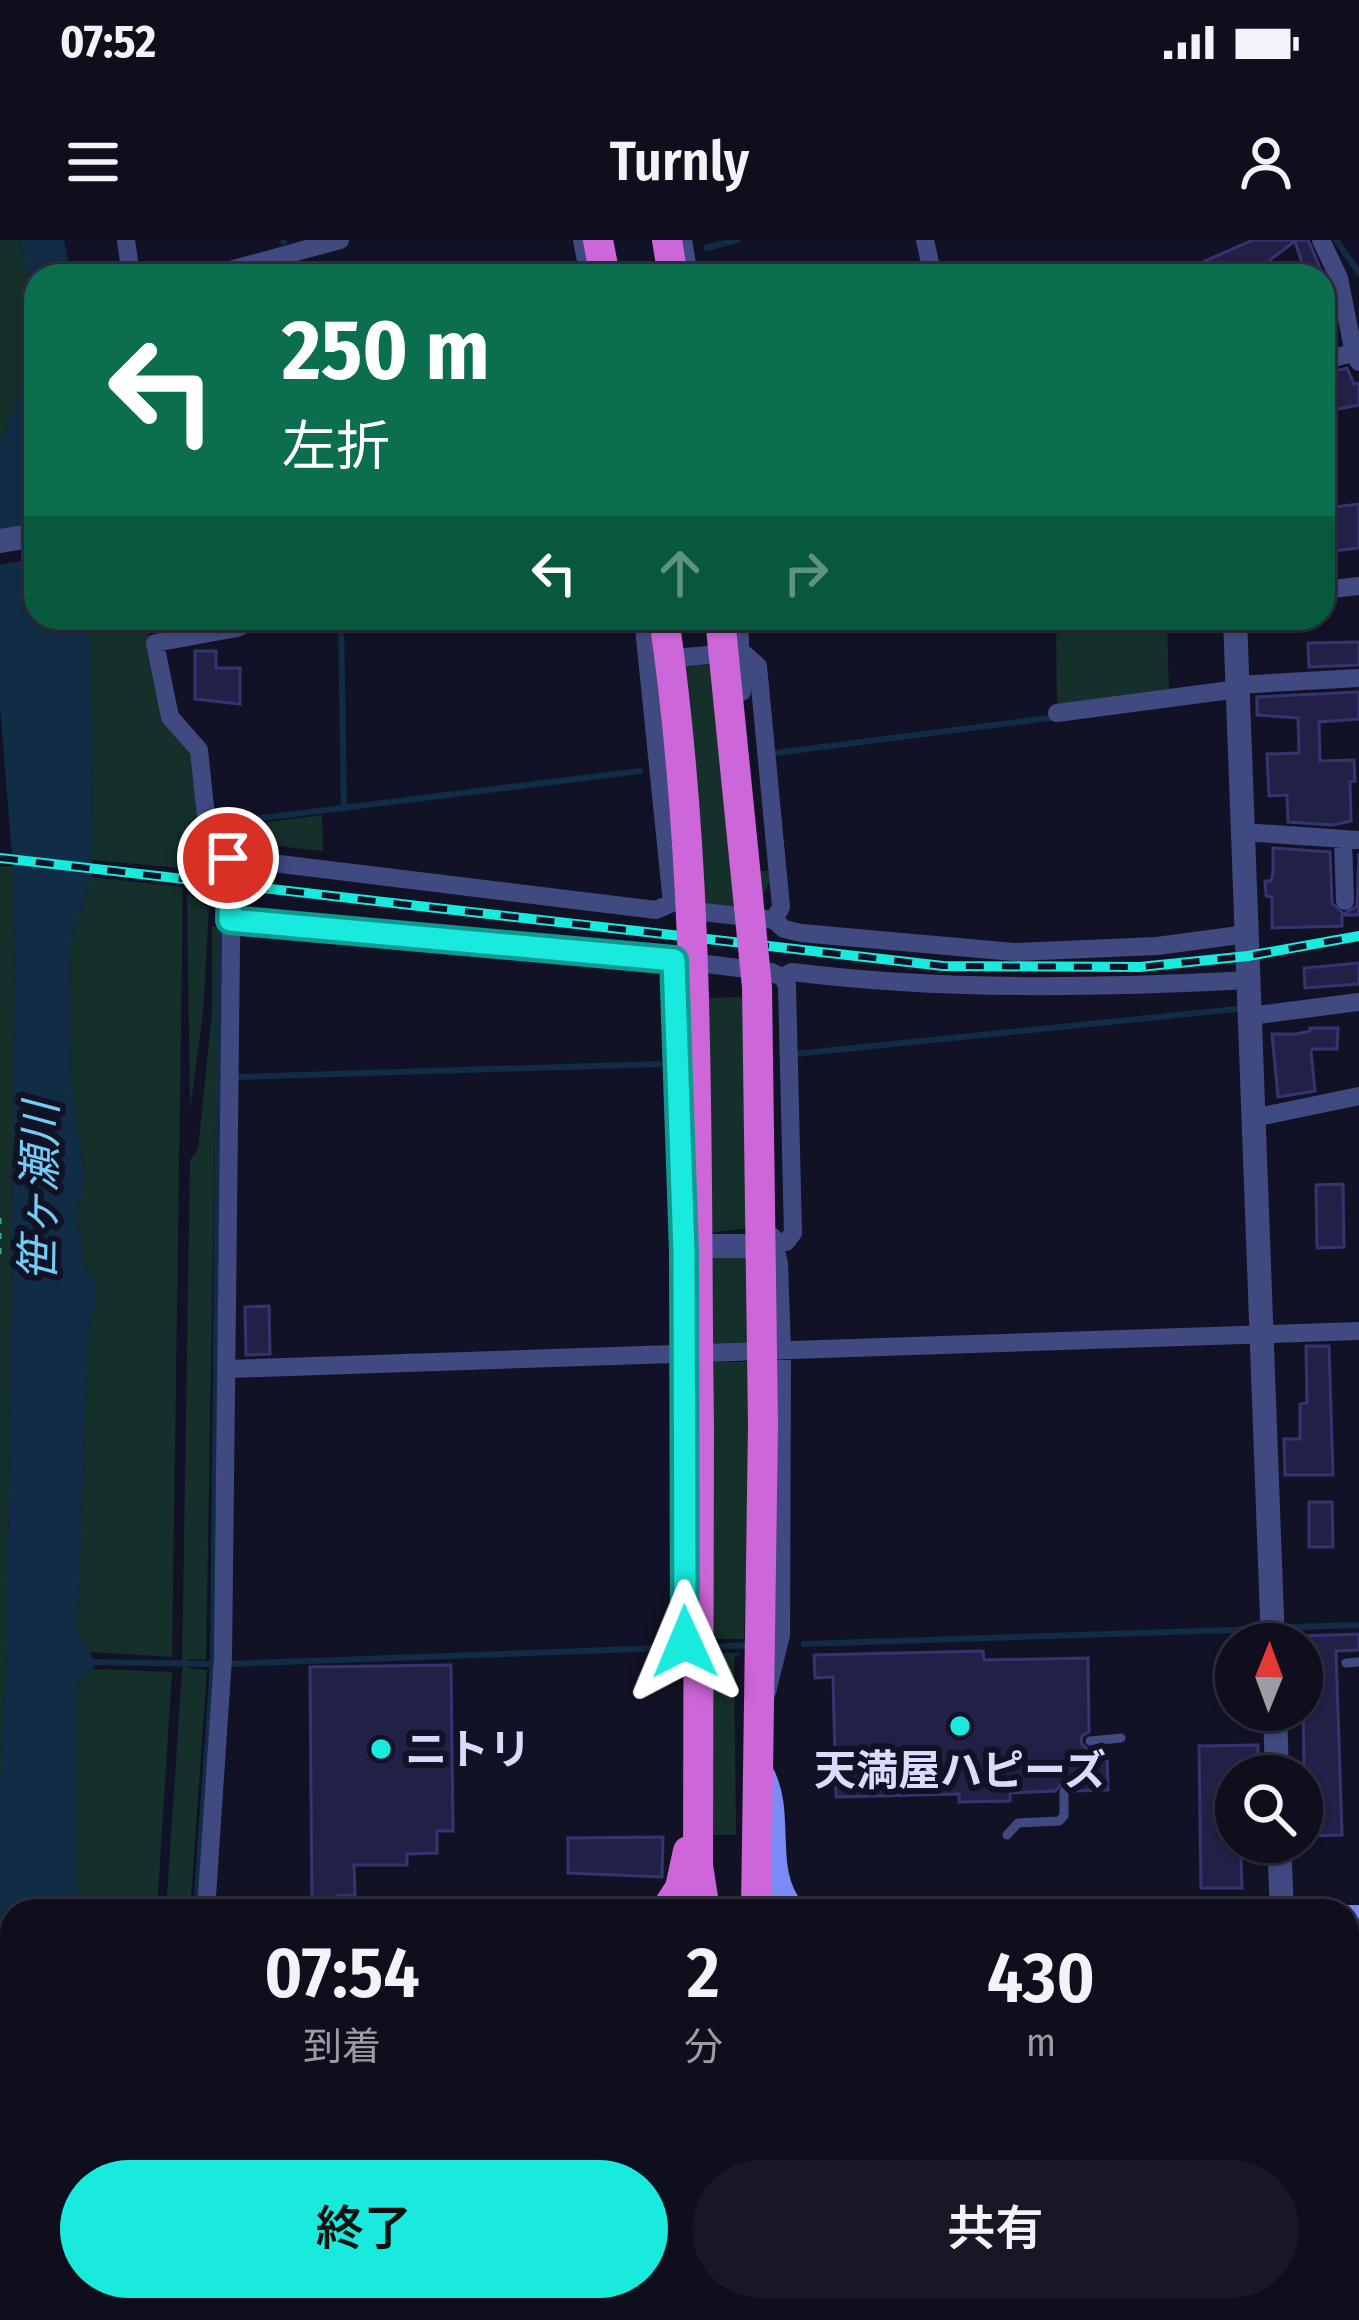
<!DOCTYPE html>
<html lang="ja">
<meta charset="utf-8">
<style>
:root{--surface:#0e0e1d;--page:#171726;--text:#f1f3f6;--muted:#9b9ca4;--line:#2e2e3b;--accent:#18ebdd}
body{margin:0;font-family:"Fira Sans Condensed","Noto Sans JP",sans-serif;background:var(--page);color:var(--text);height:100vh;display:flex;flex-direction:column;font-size:45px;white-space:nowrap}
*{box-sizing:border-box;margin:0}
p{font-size:39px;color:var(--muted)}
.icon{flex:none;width:66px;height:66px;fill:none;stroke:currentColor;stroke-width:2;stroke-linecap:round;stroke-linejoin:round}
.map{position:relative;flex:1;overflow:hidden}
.drawer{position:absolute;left:0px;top:1659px;width:1359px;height:423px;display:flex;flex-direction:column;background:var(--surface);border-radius:36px 36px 0 0;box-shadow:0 3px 9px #0004,0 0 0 3px var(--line)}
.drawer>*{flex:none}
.hud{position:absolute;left:24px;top:24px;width:1311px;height:366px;border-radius:36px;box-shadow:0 3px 9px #0004,0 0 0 3px var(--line);background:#0b6e4f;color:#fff;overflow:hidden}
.needle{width:78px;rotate:1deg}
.controls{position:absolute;left:1215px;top:1383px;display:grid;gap:24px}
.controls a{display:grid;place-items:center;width:108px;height:108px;border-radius:50%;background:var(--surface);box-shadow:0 3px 9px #0004,0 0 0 3px var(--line);font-size:60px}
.pin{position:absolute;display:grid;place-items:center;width:102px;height:102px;color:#fff;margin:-51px;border:6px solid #fff;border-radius:50%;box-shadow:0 3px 12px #0007}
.me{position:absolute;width:132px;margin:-66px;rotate:359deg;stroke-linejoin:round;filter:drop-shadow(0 0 9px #0008)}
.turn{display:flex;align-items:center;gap:42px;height:252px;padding:0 60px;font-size:54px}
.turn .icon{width:156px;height:156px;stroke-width:2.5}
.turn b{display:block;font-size:84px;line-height:102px}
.lanes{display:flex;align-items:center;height:114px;padding:0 60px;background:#0003;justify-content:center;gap:60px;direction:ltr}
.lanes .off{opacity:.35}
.eta{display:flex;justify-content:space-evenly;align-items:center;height:204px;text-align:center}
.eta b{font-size:72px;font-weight:600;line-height:84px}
.action{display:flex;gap:24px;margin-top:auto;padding:24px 60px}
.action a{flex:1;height:138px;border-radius:72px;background:var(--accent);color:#111;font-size:48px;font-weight:600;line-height:138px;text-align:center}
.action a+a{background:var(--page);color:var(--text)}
.status{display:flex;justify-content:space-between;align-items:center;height:84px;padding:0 60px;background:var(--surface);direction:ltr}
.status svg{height:33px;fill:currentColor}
header{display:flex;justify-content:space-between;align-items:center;height:156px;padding:0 60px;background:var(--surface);font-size:54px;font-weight:600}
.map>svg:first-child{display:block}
</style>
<div class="status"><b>07:52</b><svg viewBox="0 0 49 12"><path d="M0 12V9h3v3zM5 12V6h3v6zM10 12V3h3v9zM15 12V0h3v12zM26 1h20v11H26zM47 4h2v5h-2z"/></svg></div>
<header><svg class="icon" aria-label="menu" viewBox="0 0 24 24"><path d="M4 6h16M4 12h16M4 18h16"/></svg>Turnly<svg class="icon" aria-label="person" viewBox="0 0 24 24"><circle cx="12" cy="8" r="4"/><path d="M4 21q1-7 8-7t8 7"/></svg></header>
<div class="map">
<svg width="1359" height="2080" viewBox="0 0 1359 2080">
<rect width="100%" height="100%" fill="#121227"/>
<path fill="#15302b" d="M0 0H20L35 68 30 126 0 203Z
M90 378H155L147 401 163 483 193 513 204 630 92 620Z
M1056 378H1167L1169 454 1057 468Z
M653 424 734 425 755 631H774L757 670 684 663Z
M322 575 323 611 230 601V587Z
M0 626 13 627 15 728 7 1418 0 1542Z
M91 637 183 647 172 1417 91 1412 77 1394 89 1083 95 1071V1044L86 1029 76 975 85 937 71 849 70 705Z
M187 653 209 668 203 773 190 870Z
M212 686 217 687V773L206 1420 188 1419 187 1428 207 1430 190 1671H166L182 1432 190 920 198 909 212 773Z
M762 756 767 982C741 993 714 988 688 999L683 759Z
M720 1016 754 1019 774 1101 694 1107 689 1025Z
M709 1122H751L744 1399H712Z
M712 1413H741L734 1418 736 1595H708Z
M94 1429 172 1432 157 1671H77L78 1446 83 1433Z"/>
<path fill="#112d46" d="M20 0H64L71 36H36V284L0 289V203L30 126 35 68Z
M36 318V378H90L92 620 91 637 70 705 71 849 85 937 76 976 86 1029 95 1044V1071L89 1083 77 1394 91 1412 94 1429 83 1433 78 1446 77 1671H12V2070H98L99 2075H114V2080H0V1542L7 1418 15 728 13 627 0 466V325Z"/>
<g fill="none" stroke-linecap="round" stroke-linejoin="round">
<path stroke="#112d46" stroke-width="6" d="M283 0 284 2
M1336 0 1359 33
M706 8 737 0
M288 22 291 36
M341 378 344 569
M775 513 1057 477
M795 814 1237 769
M237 837 659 824
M1292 1387 1359 1385
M804 1404 1263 1389
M710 1407 749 1405
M88 1422 213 1424
M229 1424 663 1408
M196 1671 213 1424 221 583 640 531
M1347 2044H1359
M1347 2051H1359
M762 2072 815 2070
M170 2077 560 2070
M495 2080 713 2073"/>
</g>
<path fill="#212046" stroke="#363470" stroke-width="3" d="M1253 0H1308L1326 42 1334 84 1329 86 1323 67V36H1306L1295 1 1270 20 1274 36H1253L1252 29 1235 36H1204L1198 24Z
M1347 128 1354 144 1359 143V165L1323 172V134Z
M1359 264V308L1332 311 1327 268Z
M1359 402V425L1309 427 1308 403Z
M195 411H216V428H240V464L195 459Z
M1359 452V479L1319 482 1320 521 1354 520 1355 541 1350 542 1351 581 1333 585 1288 582 1287 555 1269 556 1267 514 1299 513 1298 478 1257 475V457Z
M1273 608 1330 612 1332 663 1344 674 1357 666 1359 613V675H1342V686L1272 688V657L1266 656 1265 641H1271L1273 633Z
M1359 723V744L1305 748 1304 728Z
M1310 788H1338L1337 809H1313L1311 812 1315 851 1278 857 1272 794H1296L1310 791Z
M1343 944 1344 1007 1317 1008 1316 945Z
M269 1066 270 1114 246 1115 245 1067Z
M1306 1106H1329L1333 1235H1285L1284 1199H1300V1164L1307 1163Z
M1309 1262H1332L1333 1307H1309Z
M1359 1394V1410L1336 1411 1342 1595 1305 1596 1302 1396Z
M983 1411 984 1420 1088 1418 1089 1492 1082 1496 1081 1503 1090 1512H1107L1108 1550 1073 1551 1063 1542 1055 1551 1010 1553V1561L959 1562V1554L836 1557 833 1437 815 1438 814 1415Z
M451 1425 453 1591H437V1613L407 1614V1625H354L355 1655 337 1656 338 1671H312L310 1427Z
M1258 1505V1536H1236V1602H1250V1617L1241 1618 1242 1648H1201L1199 1506Z
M663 1597 662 1637 568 1633V1598Z"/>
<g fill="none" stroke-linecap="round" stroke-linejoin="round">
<path stroke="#3bb095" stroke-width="3" stroke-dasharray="6 9" stroke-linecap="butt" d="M0 978V1017"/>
<path stroke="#414981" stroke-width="9" d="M1346 1423 1359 1422
M1090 1501 1121 1498
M1007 1595 1018 1583 1059 1581 1064 1576V1551"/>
<path stroke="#414981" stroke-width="18" d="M126 0 131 36
M582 0 589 36
M683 0 689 36
M925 0 933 36
M1321 0 1339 38 1354 114 1359 122
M208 36 340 0
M1323 121 1359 111
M1323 350 1359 346
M643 378 672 663
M739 378 742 452
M647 407 663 419 742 412 758 426 781 667 774 680
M1237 445 1359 438
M1057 473 1238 449
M1243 592 1359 600
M1343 600 1345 661
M232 618 210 614 199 510 170 477 155 403 237 388 259 378
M685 670 774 680 784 689 801 693 1014 712 1157 706 1247 694
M231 680 674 720
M782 737 792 732C945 751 1096 748 1249 740
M1250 776 1359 762
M1253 878 1359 856
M683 993 674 720 771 732 782 737 787 746 793 993 786 1002 773 1006
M228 1129 1359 1091
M684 1341V1248
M767 1452 781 1395 782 1111 779 1024 773 997
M206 1671 223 1418 232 618 656 670 672 663
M474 2070V2080
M1299 2070 1300 2080
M160 2080 161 2070
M687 2080V2070"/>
<path stroke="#414981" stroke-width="24" d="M0 301 36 295
M1235 378 1273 1404
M684 1012 707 1006H773
M1275 1470 1277 1536
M1279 1602 1282 1671"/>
<path stroke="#7a8bf3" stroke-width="24" d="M761 1531C786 1575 759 1630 794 1671
M1347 1677H1359
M1347 1699H1359
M0 1846 12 1841
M0 1869 12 1865"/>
<path stroke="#cd66d8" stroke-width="30" d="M598 0 605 36
M667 0 673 36
M699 1185 698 1625 705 1671
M665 1671 680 1648 688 1611
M756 1671 763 1185
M722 2080V2070
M754 2080 755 2070"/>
<g stroke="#18ebdd" stroke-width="10">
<path id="rail" d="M0 618 943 726 1140 727 1248 716 1359 696"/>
</g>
<use href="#rail" stroke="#121227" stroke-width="6" stroke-dasharray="18" stroke-linecap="butt"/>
<path stroke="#cd66d8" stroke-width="30" d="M664 378C703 644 695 917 699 1185
M720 378 757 747 763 1185"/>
</g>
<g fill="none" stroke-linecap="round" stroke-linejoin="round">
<g stroke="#109990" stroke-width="30">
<path id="route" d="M228 618H232L230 680 674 720 684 1012 685 1402"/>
</g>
<use href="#route" stroke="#18ebdd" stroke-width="21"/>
</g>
<g fill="#18ebdd" stroke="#121227" stroke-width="4.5">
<circle cx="960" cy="1486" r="12"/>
<circle cx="381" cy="1509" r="12"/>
</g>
<g text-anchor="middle" stroke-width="12" stroke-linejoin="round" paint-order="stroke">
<g font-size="42" font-weight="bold" fill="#dbdcfc" stroke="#121227" text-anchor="start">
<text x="405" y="1524">ニトリ</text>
<text x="960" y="1545" text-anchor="middle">天満屋ハピーズ</text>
</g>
<g font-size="45" font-style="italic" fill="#72cdf3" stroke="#121227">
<text transform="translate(39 952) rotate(-89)" y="16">笹ヶ瀬川</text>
</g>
</g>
</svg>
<div class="controls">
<a><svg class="needle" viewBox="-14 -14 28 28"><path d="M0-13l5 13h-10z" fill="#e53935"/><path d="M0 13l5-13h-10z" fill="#9b9ca4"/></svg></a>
<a><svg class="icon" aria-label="search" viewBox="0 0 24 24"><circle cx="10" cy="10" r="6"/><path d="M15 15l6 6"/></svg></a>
</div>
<div class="pin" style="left:228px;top:618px;background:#d93025"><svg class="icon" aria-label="arrive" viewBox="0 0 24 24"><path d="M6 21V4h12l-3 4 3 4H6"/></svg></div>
<svg class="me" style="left:685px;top:1402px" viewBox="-20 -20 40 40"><path d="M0-17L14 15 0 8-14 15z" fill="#18ebdd" stroke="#fff" stroke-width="4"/></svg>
<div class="hud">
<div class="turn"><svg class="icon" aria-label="left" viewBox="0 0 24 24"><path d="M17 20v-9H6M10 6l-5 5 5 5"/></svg><div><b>250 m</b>左折</div></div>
<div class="lanes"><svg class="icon" aria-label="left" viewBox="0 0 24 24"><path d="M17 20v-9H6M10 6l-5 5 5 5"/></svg><svg class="icon off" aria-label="ahead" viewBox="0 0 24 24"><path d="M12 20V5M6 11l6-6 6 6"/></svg><svg class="icon off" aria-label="right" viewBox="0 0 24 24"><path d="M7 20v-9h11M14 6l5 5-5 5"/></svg></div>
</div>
<section class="drawer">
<div class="eta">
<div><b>07:54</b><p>到着</p></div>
<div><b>2</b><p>分</p></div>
<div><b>430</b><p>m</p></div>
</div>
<div class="action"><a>終了</a><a>共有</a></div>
</section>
</div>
